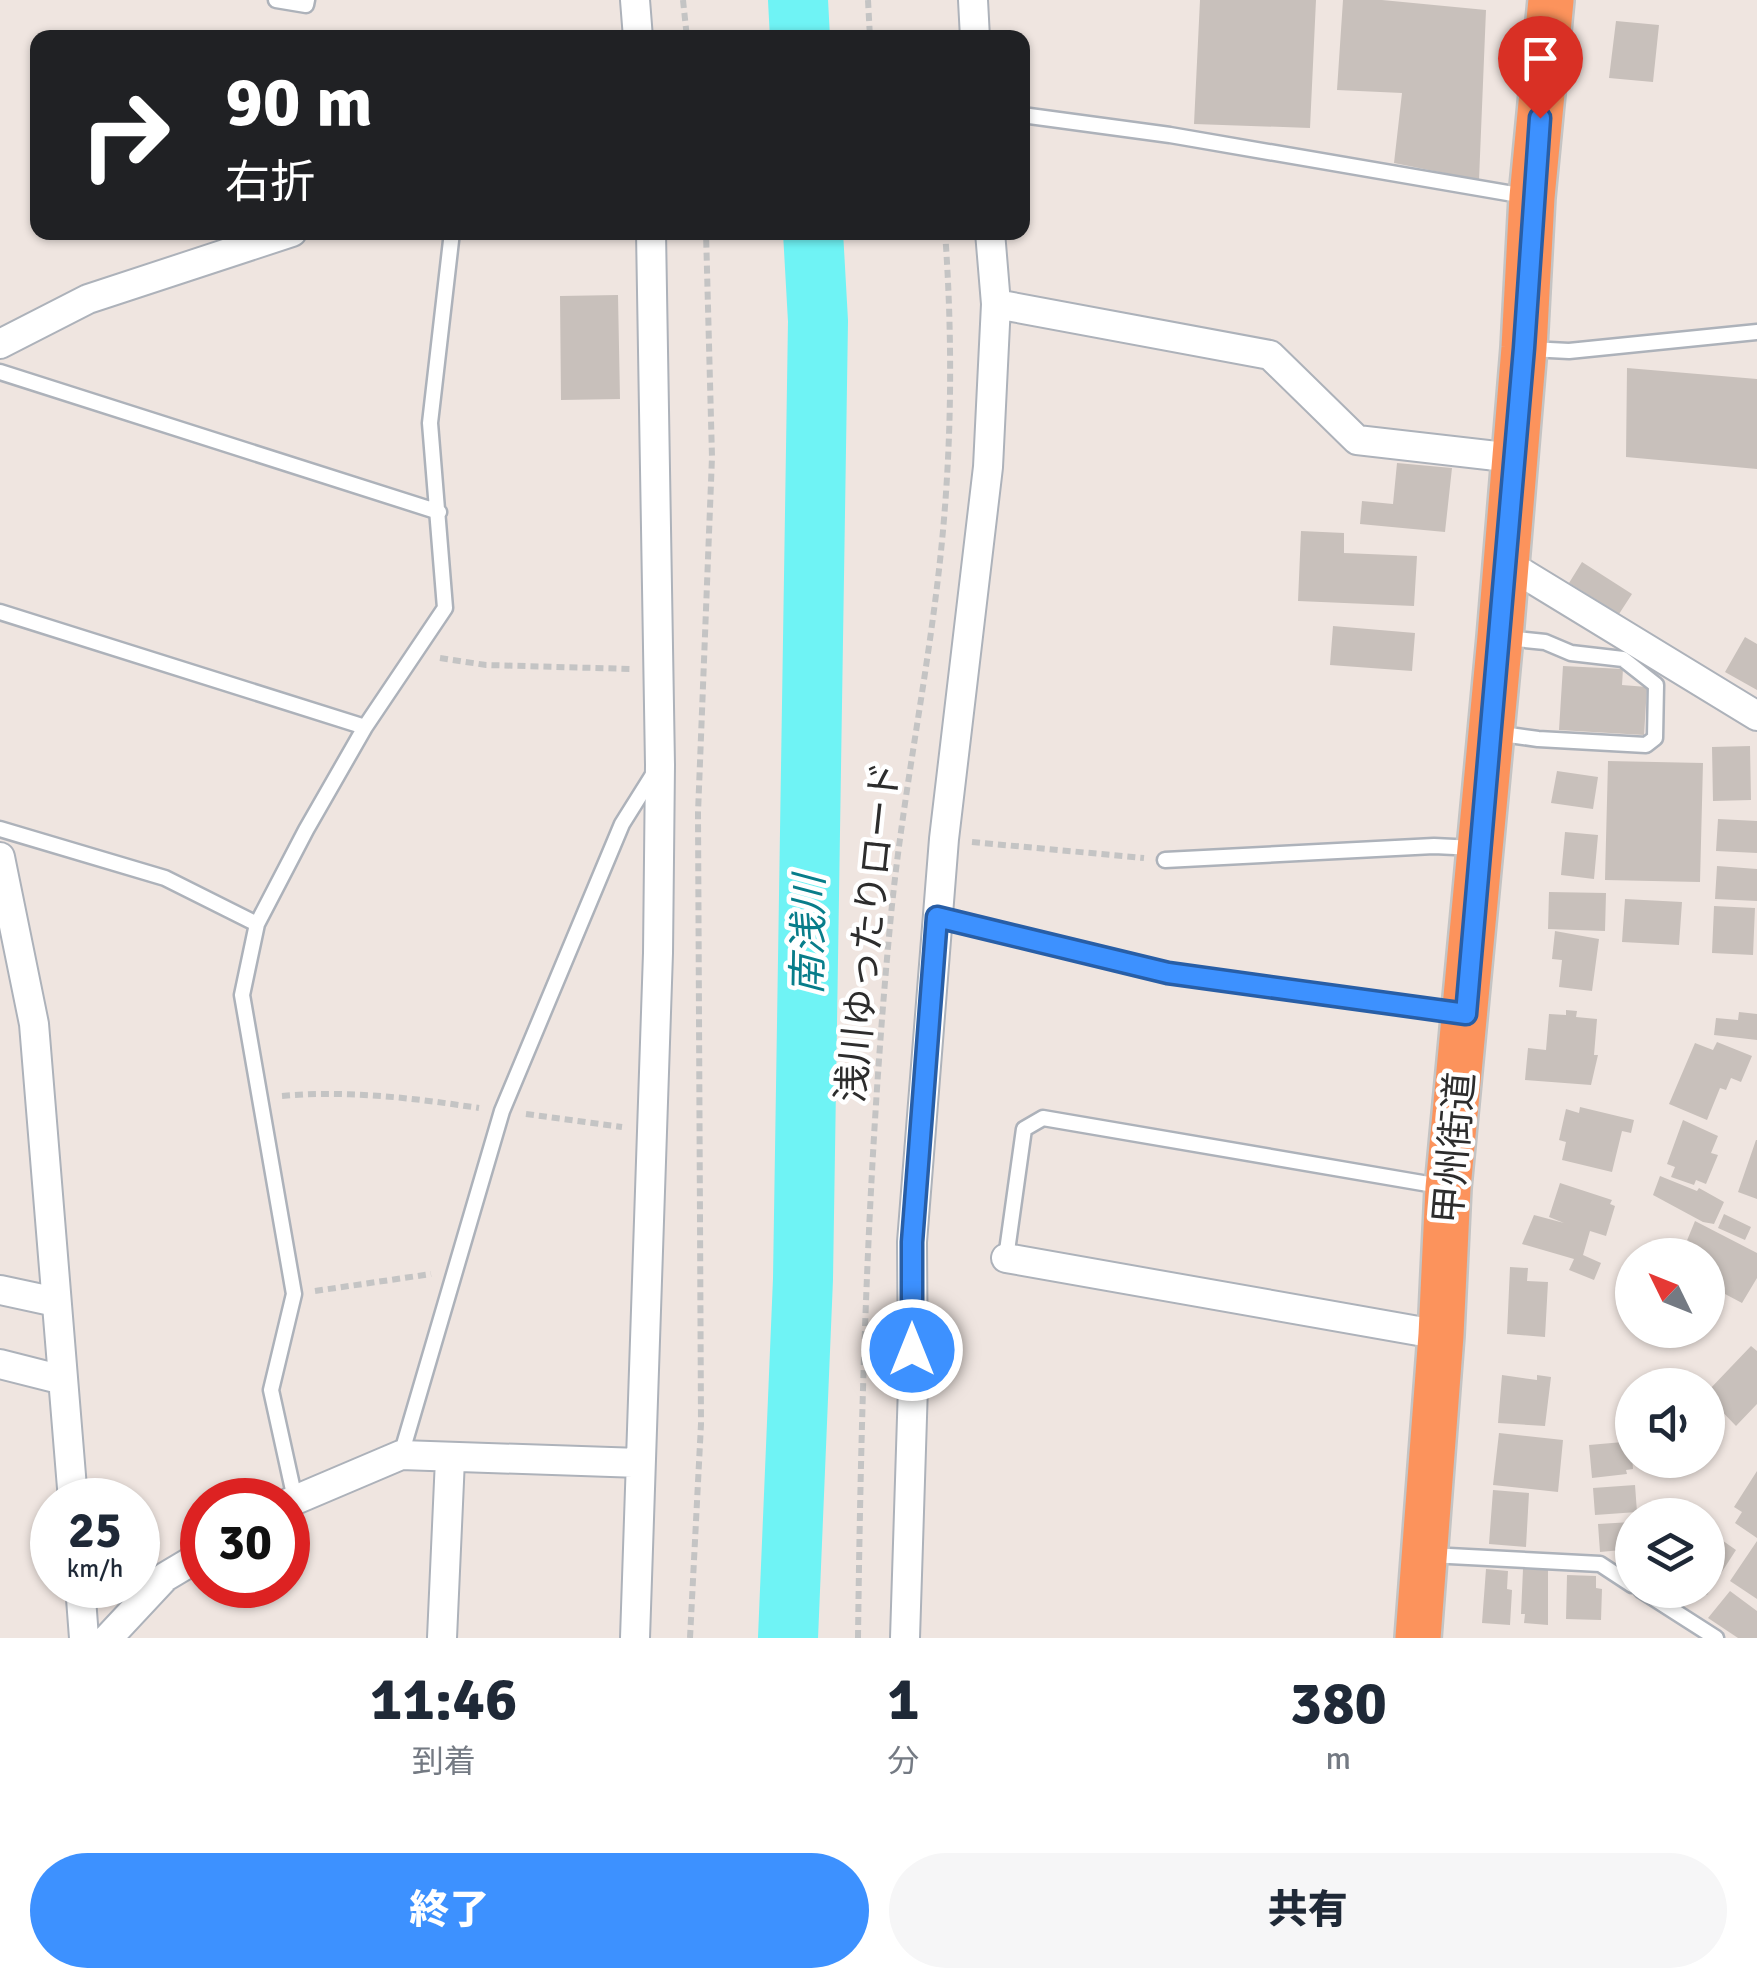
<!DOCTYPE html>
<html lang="ja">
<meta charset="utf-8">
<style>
:root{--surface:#fff;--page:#f6f6f7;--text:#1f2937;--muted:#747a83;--accent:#3d91ff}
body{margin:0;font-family:Signika,"Noto Sans JP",sans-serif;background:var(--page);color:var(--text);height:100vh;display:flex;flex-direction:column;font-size:38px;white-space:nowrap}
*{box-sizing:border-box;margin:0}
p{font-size:32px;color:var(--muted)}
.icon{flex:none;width:55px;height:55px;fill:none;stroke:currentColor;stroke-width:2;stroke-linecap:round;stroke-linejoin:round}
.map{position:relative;height:1638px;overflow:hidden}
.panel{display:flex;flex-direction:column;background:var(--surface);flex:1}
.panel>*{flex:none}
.guide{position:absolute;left:30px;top:30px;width:1000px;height:210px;border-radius:20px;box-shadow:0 2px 8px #0004;background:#202124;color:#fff;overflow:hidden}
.needle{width:65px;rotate:313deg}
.tools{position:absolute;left:1615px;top:1238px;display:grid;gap:20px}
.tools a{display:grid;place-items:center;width:110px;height:110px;border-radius:50%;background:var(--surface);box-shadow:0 2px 8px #0004;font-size:50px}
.speed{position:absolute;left:30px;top:1478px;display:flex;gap:20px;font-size:50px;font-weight:700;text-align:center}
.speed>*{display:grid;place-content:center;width:130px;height:130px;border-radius:50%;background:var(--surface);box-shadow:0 2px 8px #0004;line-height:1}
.speed small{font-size:25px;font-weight:400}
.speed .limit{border:15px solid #d22;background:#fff;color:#111}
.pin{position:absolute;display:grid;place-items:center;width:85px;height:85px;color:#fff;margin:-102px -42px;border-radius:50% 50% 50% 0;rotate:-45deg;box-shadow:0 0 10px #0007}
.pin .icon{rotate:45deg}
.me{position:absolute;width:110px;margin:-55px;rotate:0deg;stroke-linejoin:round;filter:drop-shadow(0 0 8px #0008)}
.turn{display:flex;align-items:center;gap:35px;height:210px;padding:0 30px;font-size:45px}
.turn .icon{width:130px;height:130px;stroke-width:2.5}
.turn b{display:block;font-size:70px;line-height:85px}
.eta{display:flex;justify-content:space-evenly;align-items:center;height:170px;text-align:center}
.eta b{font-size:60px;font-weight:800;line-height:70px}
.button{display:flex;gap:20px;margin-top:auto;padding:20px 30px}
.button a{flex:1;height:115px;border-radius:60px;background:var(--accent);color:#fff;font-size:40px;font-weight:800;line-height:115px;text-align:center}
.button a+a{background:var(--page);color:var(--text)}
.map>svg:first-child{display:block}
</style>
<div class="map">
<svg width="1757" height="1638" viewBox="0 0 1757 1638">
<rect width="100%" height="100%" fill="#efe5e0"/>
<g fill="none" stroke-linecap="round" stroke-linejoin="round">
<path stroke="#6ff3f5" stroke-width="60" d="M798 0 800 38
M788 1638 803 1279 818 321 813 232"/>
</g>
<path fill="#c8c0bb" d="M1200 0H1316L1310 128 1194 124Z
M1343 0H1382L1486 10 1479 180 1394 163 1402 93 1337 90Z
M1616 21 1659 25 1653 82 1609 78Z
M618 295 620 399 561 400 560 296Z
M1627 368 1757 379V469L1626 457Z
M1397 463 1452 468 1445 532 1360 524 1362 501 1393 504Z
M1301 531 1344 533V553L1417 556 1414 606 1298 601Z
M1582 562 1632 594 1619 614 1569 583Z
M1333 626 1415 633 1412 671 1330 665Z
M1745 637 1757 644V690L1725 672Z
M1563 666 1623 669 1622 685 1647 687 1644 735 1559 730Z
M1750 746 1751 800 1713 801 1712 747Z
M1608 761 1703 763 1700 882 1605 880Z
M1557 771 1598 777 1593 809 1551 803Z
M1718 819 1757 821V853L1716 851Z
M1565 832 1598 835 1594 879 1561 875Z
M1717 866 1757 869V901L1715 899Z
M1549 892 1606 893 1605 931 1548 929Z
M1625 899 1682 902 1679 945 1622 942Z
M1714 906 1755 908 1753 955 1712 953Z
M1555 931 1599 939 1592 991 1559 987 1562 960 1552 959Z
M1566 1010 1577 1011 1576 1017 1597 1019 1594 1055H1598L1591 1085 1525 1080 1528 1048 1546 1050 1549 1014 1566 1015Z
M1739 1012 1757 1014V1040L1714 1035 1716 1018 1738 1020Z
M1717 1042 1752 1056 1741 1082 1731 1078 1726 1090 1720 1088 1707 1120 1669 1104 1695 1043 1713 1050Z
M1580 1107 1634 1120 1631 1133 1622 1131 1612 1172 1562 1160 1566 1142 1559 1140 1566 1109 1579 1113Z
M1683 1120 1718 1136 1711 1153 1718 1155 1706 1184 1696 1180 1694 1185 1671 1177 1675 1167 1667 1164Z
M1756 1140H1757V1199L1738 1192Z
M1660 1176 1697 1191 1699 1188 1724 1202 1714 1224 1703 1222 1653 1195Z
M1560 1183 1612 1200 1610 1204 1615 1206 1606 1236 1590 1231 1583 1255 1601 1263 1594 1280 1569 1270 1574 1259 1522 1244 1534 1215 1564 1223 1549 1217Z
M1724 1214 1751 1227 1745 1240 1718 1228Z
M1695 1221 1757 1253V1278L1742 1303 1708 1285V1255H1681Z
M1510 1267 1528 1268 1527 1281 1548 1282 1545 1337 1507 1334Z
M1751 1346 1757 1351V1404L1736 1426 1708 1397V1391Z
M1502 1375 1537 1380V1375L1551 1377 1545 1426 1498 1423Z
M1499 1433 1563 1440 1558 1492 1493 1485Z
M1623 1442 1631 1443 1633 1469 1626 1470 1627 1474 1592 1478 1589 1445Z
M1757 1471V1538L1735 1523 1742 1512 1734 1507Z
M1635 1485 1637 1512 1595 1515 1593 1488Z
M1493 1490 1529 1493 1526 1547 1489 1544Z
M1632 1522V1549L1600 1552 1598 1524Z
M1709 1531 1736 1550 1707 1595 1700 1590H1708Z
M1757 1541V1599L1730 1581Z
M1486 1569 1508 1571 1507 1589 1512 1590 1510 1625 1482 1623Z
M1523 1569 1548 1570V1625L1524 1623 1525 1614H1521Z
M1567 1575 1596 1576V1588L1602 1589 1601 1620 1566 1619Z
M1730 1591 1757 1611V1638H1738L1708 1618Z"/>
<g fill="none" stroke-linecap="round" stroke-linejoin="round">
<g stroke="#adb2ba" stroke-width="19">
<path id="service" d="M276 0 306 5 307 0
M1022 115 1170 135 1525 196
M1530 349 1569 351 1757 332
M0 372 439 512
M0 612 365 727
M1495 733 1538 739 1646 745 1655 738 1656 685 1623 659 1571 653 1545 642 1506 638
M0 829 165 878 257 924
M1165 860 1434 846 1475 848
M937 917 1168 973 1457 1013
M1006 1258 1024 1129 1043 1118 1440 1186
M401 1455 502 1111 622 824 654 773
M295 1499 271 1390 294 1294 242 995 257 924 306 830 365 727 445 608 430 423 452 232
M1430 1555 1600 1564 1632 1585
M1641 1590 1716 1638"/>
</g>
<g stroke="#adb2ba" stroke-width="32">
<path id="minor" d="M635 0 638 38
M973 0 975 38
M996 304 1270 355 1357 440 1514 458
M0 344 88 299 292 232
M1506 563 1757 716
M0 857 34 1024 73 1500
M1006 1258 1441 1335
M0 1290 56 1302
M0 1364 63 1380
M288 1503 401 1455 640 1463
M80 1585 84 1638
M108 1638 165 1577 202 1555
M442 1638 450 1459
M635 1638 658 953 660 765 651 232
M905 1638 913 1386 912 1242 944 839 988 467 996 304 990 232"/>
</g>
<g stroke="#c4c4c4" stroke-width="50">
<path id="trunk" d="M1418 1638 1441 1335 1448 1188 1500 637 1524 348 1532 197 1551 0"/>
</g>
<path stroke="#c4c4c4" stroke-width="6" stroke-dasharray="8 5" stroke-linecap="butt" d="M683 0 687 38
M868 0 870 38
M440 658 486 665 632 669
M972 842 1144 858
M282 1096C348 1090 413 1098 479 1108
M526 1114 622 1127
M315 1291 431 1274
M690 1638 701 1424 698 813 712 457 706 232
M858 1638C861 1397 868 1155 891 915 904 782 933 652 944 519 952 424 952 328 945 232"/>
<use href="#service" stroke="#fff" stroke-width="14"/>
<use href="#minor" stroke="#fff" stroke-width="28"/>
<use href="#trunk" stroke="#fc935c" stroke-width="45"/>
</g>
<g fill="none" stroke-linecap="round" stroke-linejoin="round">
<g stroke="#285ea6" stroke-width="25">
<path id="route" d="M912 1350V1242L937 917 1168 973 1466 1014 1524 348 1540 118"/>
</g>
<use href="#route" stroke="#3d91ff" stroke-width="18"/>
</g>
<g text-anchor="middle" stroke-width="9" stroke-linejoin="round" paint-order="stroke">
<g font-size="38" fill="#2d2d2d" stroke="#fff">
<text transform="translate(868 932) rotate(-84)" y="13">浅川ゆったりロード</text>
<text transform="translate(1454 1148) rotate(-85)" y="13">甲州街道</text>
</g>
<g font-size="40" font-style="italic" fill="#087d8a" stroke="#fff">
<text transform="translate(808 935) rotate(-89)" y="14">南浅川</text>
</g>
</g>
</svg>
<div class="tools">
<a><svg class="needle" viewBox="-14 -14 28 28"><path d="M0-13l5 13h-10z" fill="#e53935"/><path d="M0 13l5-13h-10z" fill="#747a83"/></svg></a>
<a><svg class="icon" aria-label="sound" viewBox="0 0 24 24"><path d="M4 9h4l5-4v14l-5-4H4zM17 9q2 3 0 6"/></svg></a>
<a><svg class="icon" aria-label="layers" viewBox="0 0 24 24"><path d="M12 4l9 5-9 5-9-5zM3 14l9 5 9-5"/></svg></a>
</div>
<div class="speed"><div>25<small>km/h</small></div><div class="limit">30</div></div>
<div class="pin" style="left:1540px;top:118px;background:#d93025"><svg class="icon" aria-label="arrive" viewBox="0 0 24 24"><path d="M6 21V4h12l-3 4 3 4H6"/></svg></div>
<svg class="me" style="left:912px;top:1350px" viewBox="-20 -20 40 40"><circle r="17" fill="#3d91ff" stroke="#fff" stroke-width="3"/><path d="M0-11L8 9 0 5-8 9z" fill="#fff"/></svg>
<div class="guide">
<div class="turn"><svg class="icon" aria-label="right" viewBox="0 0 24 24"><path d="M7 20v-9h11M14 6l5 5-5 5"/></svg><div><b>90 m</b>右折</div></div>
</div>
</div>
<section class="panel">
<div class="eta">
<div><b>11:46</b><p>到着</p></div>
<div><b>1</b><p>分</p></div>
<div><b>380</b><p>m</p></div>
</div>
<div class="button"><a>終了</a><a>共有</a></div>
</section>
